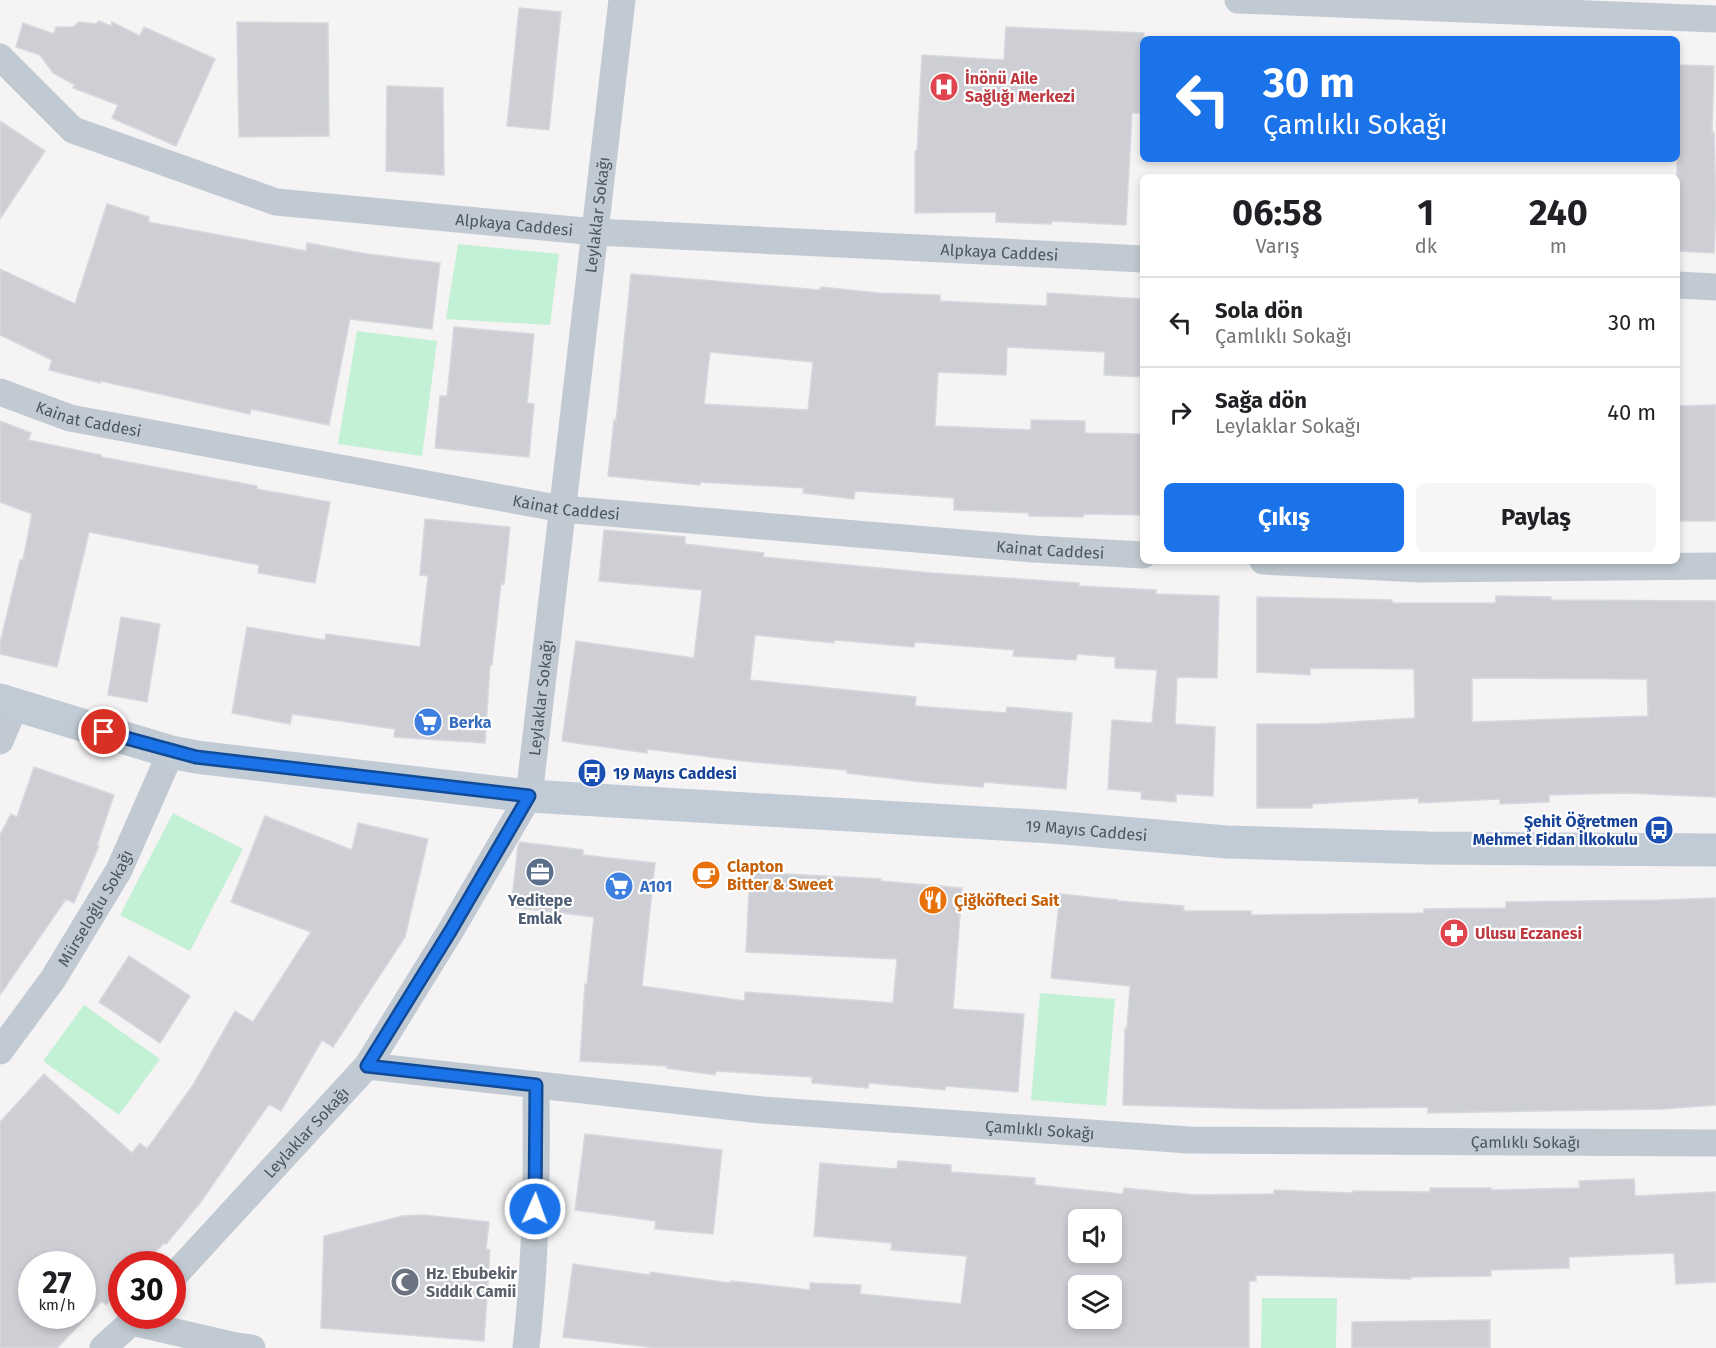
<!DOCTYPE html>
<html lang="tr">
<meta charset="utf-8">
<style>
:root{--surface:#fff;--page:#f6f6f6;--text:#202124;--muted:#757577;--line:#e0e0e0;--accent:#1a73e8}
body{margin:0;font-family:"Fira Sans",sans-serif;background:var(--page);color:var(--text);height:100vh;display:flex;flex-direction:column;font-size:22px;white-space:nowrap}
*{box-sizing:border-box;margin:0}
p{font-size:20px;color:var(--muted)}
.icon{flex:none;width:33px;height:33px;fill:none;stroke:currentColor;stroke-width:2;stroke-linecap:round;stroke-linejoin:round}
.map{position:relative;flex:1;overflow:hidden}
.sheet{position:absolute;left:1140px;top:174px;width:540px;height:390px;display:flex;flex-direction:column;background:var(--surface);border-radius:9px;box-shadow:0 3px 9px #0003}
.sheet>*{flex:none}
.guide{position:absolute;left:1140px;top:36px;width:540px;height:126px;border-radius:9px;box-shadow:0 3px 9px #0003;background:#1a73e8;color:#fff;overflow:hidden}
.tools{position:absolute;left:1068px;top:1209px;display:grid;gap:12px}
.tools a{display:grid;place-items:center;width:54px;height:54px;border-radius:9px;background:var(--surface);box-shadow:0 3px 9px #0003;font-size:30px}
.speed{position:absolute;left:18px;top:1251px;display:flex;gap:12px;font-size:30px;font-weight:700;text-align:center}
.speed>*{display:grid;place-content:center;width:78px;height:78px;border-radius:50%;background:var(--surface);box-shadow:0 3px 9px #0003;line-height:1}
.speed small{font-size:15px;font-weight:400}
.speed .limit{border:9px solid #d22;background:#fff;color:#111}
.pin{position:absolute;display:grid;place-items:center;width:51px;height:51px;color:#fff;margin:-26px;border:3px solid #fff;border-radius:50%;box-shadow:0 2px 6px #0007}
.me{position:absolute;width:66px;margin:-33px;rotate:2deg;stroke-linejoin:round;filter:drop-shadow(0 0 4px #0008)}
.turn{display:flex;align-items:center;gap:21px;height:126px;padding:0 24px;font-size:27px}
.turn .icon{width:78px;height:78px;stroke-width:2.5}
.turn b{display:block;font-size:42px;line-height:51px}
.eta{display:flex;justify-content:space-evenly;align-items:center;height:102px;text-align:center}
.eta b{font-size:36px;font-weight:700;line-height:42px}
.primary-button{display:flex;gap:12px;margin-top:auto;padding:12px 24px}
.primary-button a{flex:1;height:69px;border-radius:9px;background:var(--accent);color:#fff;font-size:24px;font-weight:700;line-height:69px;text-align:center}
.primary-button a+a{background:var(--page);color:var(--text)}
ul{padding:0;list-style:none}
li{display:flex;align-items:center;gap:18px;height:90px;padding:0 24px;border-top:2px solid var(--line)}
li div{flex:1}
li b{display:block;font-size:22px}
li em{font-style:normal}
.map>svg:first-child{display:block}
</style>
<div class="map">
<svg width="1716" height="1348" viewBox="0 0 1716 1348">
<rect width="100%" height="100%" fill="#f5f3f3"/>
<path fill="#c3f1d5" d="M458 244 559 254 550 325 446 319Z
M357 331 437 341 422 456 338 444Z
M173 813 243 849 190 951 120 915Z
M1040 993 1115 999 1106 1106 1031 1100Z
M84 1005 160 1059 119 1115 43 1061Z
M1262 1298H1337L1336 1348H1261Z"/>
<path fill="#cdcfd5" stroke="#d7d9de" stroke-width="1.5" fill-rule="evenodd" d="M519 8 561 12 549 130 507 126Z
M99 21 111 26 112 22 140 36 144 27 215 59 176 146 112 118 118 105 73 88 75 85 53 73 40 55 16 47 23 23 54 34 56 27H73L79 22 96 24Z
M237 22 328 23 329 136 239 137Z
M1006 27 1144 33 1141 113H1132L1126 225 1052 221 1051 224 996 222V212L915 213V151H917L922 55 1004 60Z
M1677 65 1714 66 1712 132H1714L1716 209 1714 253 1677 251Z
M387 86 443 88 444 175 386 171Z
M0 121 45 151 0 219Z
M107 204 149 217 148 222 306 251 307 243 367 254 440 263 432 329 350 319 329 425 251 409 250 414 101 381 100 383 49 370 52 360 0 335V269L75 304Z
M631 274 820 290 821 287 879 293 940 295V301L1047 306V293L1143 299V377L1104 375 1105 352 1007 347 1006 375 938 372 935 426 1031 430V420L1085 421V433L1143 434V515L1083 514V517L1029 516V513L954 510V498L855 491 854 499 803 493 804 488 700 482V485L608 476 614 420 616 421ZM710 352 813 362 808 410 704 404Z
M454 327 534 334 527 403 534 404 529 457 435 448 440 396H447Z
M1716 405V521H1677V406Z
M0 421 31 433 28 440 101 455V457L257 486V489L330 502 315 583 258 573 259 565 89 532 57 667 0 654V643L20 560H23L32 514 0 502Z
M425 519 510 527 504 584 501 583 492 665H490L485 743 394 737 395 729 292 714 290 724 232 713 247 627 325 640 326 634 420 647 428 576 420 575Z
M604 530 685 537V544L764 553 763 557 932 573 1079 583V586L1156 590V594L1219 596 1217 678 1177 677 1175 724 1215 727 1213 796 1176 794V802L1141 799 1142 792 1108 789 1112 720 1152 723 1157 670 1115 668V657L1077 654 1076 660 1013 656 1014 650 915 642 914 647 834 640V643L755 635 750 680 916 697 915 706 1006 713 1007 707 1072 713 1066 789 984 782 983 787 922 782 847 773V770L742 761 647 749V753L562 741 576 641 694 658 702 590 599 581Z
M1496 596 1551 597V600L1716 601V797L1624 793 1549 795V802L1500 804V799L1419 803 1418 798 1312 804V808H1257V724H1319L1415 718 1414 669 1310 668V675L1257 672V597L1392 600V603H1496ZM1472 678 1647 679 1648 716 1472 722Z
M121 617 160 624 147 702 108 695Z
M34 767 114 795 97 845 99 846 74 903 66 899 0 995V835L11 814 17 817Z
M265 816 352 850 358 823 428 839 405 937 333 1047 322 1040 281 1111 269 1104 200 1203 166 1244 164 1243 144 1264H122V1289L106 1305 102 1301 57 1348H0V1122L44 1074 132 1153 140 1143 147 1149 193 1085 235 1011 253 1022 311 932 231 902ZM32 1264H82V1316H32Z
M520 842 583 850V855L655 863 642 986 745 1001V992L893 1003 897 959 746 952 750 872 881 879V881L962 888 953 1009 1024 1014 1018 1092 946 1086 945 1090 869 1083 868 1088 812 1083V1077L716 1071 715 1075 667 1068V1066L580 1061 585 984H587L594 917 511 907 518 846Z
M1060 894 1117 900V901L1184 906 1183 911H1251V915L1424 913V909L1506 908V902L1660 900 1716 898V1105L1663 1109 1428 1113V1107L1269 1109 1123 1105 1125 1028H1127L1130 986 1051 978Z
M129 956 190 996 160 1043 99 1002Z
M585 1134 722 1150 713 1234 655 1229 656 1221 575 1210Z
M898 1161 951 1165V1172L1035 1178V1185L1123 1194 1124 1188 1196 1195 1274 1194V1190L1353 1193V1191L1430 1192V1188H1491V1190L1580 1188 1579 1181 1634 1179 1635 1196 1716 1192V1282L1676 1284 1674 1253 1569 1257V1268L1491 1270V1276L1411 1277V1279L1256 1275V1281H1249V1348H657L563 1337 573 1264 650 1275V1272L730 1283 731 1281 810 1290V1283L861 1285 860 1294 961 1304 967 1256 891 1250 892 1243 814 1236 820 1163 897 1169ZM1078 1220H1112V1252H1078ZM1078 1286H1112V1318H1078Z
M423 1215 489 1222 486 1249 490 1250 484 1341 321 1328 324 1236 402 1216Z
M1490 1320V1348H1352V1322Z"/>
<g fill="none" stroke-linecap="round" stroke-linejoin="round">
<g stroke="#c1cad2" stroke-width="27">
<path d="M1238 0 1716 19"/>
<path id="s1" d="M0 57 73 130 276 202 596 232 1143 259"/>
<path d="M1677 285 1716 287"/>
<path id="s2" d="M0 392 70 418 562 509 1034 549 1143 555"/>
<path d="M1263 561 1419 569 1716 566"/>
<path d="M0 741 15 706"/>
<path id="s3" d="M0 1051 53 979 119 870 171 752"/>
<path id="s4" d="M367 1066 762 1110 1189 1140 1716 1143"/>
<path id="s5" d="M172 1278 367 1066 451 930 529 796 622 0"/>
<path d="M132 1322 231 1345 252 1348"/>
<path d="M103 1348 138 1316"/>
<path d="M526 1348C536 1261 537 1173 536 1085"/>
</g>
<path stroke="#c1cbd6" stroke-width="33" id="s6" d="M0 700 171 752 196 757 529 796 1052 827 1227 842 1428 848 1716 850"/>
</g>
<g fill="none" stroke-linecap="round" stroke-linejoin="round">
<g stroke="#114b97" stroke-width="15">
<path id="route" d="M104 732 196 757 529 796 451 930 367 1066 536 1085 535 1209"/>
</g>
<use href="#route" stroke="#1a73e8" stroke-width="10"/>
</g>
<defs>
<g id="hospital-disc" transform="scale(1.5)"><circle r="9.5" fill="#e0444e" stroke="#fff"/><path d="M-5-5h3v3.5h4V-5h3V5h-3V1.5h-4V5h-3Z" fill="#fff"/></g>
<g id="supermarket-disc" transform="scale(1.5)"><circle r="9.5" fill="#3f7fe0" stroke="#fff"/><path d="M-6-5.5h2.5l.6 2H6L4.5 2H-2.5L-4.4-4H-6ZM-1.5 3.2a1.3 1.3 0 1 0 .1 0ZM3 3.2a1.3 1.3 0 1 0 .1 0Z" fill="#fff"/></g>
<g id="bus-disc" transform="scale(1.5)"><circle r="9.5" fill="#1a4fb4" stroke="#fff"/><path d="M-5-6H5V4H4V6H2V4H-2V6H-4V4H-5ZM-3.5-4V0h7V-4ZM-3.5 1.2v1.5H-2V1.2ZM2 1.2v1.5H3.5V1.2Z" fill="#fff"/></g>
<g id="office-disc" transform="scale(1.5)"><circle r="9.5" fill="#5c6f8a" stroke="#fff"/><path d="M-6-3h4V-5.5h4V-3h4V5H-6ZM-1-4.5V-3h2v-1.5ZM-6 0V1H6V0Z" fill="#fff"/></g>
<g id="cafe-disc" transform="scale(1.5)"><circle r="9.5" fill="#e8710a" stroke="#fff"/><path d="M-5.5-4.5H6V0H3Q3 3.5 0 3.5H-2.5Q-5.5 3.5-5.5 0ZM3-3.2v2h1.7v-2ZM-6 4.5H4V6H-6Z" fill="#fff"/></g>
<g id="restaurant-disc" transform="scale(1.5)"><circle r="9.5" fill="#e8710a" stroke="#fff"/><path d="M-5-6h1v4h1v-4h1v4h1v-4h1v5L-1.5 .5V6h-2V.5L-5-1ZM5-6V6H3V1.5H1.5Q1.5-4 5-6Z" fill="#fff"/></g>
<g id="pharmacy-disc" transform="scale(1.5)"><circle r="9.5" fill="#e0444e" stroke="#fff"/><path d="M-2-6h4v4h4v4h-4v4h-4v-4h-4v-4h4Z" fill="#fff"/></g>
<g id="mosque-disc" transform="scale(1.5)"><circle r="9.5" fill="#6b7280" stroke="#fff"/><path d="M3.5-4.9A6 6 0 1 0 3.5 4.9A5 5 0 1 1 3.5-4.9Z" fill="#fff"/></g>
</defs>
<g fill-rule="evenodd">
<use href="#hospital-disc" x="944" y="87"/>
<use href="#supermarket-disc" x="428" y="722"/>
<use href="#bus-disc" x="592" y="773"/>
<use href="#bus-disc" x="1659" y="830"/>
<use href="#office-disc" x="540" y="872"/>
<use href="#cafe-disc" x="706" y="875"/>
<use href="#supermarket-disc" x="619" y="886"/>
<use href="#restaurant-disc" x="933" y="900"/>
<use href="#pharmacy-disc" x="1454" y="933"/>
<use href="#mosque-disc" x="405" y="1282"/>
</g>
<g text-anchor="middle" stroke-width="4.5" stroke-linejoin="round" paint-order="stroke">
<g font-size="16" font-weight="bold" fill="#be3a42" stroke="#fff" text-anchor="start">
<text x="965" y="84">İnönü Aile<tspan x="965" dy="18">Sağlığı Merkezi</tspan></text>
<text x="1475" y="939">Ulusu Eczanesi</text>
</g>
<g font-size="16" fill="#4a5661" stroke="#fff">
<text dy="6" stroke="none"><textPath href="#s5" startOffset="1188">Leylaklar Sokağı</textPath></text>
<text dy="6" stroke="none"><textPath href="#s1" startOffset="558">Alpkaya Caddesi</textPath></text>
<text dy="6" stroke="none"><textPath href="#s1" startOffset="1044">Alpkaya Caddesi</textPath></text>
<text dy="6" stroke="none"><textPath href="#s2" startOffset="93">Kainat Caddesi</textPath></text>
<text dy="6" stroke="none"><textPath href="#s2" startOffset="579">Kainat Caddesi</textPath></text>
<text dy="6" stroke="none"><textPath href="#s2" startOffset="1065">Kainat Caddesi</textPath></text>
<text dy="6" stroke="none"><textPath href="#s5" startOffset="702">Leylaklar Sokağı</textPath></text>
<text dy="6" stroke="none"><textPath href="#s6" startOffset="1098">19 Mayıs Caddesi</textPath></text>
<text dy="6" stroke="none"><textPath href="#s3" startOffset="172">Mürseloğlu Sokağı</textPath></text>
<text dy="6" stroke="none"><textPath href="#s4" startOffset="676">Çamlıklı Sokağı</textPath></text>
<text dy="6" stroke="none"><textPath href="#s5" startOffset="198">Leylaklar Sokağı</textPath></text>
<text dy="6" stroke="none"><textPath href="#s4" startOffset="1162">Çamlıklı Sokağı</textPath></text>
</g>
<g font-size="16" font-weight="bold" fill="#366cbe" stroke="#fff" text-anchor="start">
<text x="449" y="728">Berka</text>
<text x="640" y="892">A101</text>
</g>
<g font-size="16" font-weight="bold" fill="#164399" stroke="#fff" text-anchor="start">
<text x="613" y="779">19 Mayıs Caddesi</text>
<text x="1638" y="827" text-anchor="end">Şehit Öğretmen<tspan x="1638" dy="18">Mehmet Fidan İlkokulu</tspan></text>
</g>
<g font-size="16" font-weight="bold" fill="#c56008" stroke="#fff" text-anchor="start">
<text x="727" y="872">Clapton<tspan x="727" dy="18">Bitter &amp; Sweet</tspan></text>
<text x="954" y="906">Çiğköfteci Sait</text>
</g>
<g font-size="16" font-weight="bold" fill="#4e5e75" stroke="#fff">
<text x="540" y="906">Yeditepe<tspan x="540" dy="18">Emlak</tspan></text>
</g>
<g font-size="16" font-weight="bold" fill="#5b616d" stroke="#fff" text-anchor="start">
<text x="426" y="1279">Hz. Ebubekir<tspan x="426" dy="18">Sıddık Camii</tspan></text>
</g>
</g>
</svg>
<div class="tools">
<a><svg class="icon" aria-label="sound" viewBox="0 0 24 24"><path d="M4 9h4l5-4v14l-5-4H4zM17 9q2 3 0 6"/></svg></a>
<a><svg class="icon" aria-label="layers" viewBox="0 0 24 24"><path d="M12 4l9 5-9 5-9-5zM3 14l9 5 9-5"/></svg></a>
</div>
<div class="speed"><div>27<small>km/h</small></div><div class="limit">30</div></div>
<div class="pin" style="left:104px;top:732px;background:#d93025"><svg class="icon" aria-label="arrive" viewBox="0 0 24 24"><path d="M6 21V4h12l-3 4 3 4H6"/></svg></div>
<svg class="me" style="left:535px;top:1209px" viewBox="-20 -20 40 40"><circle r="17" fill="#1a73e8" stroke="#fff" stroke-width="3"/><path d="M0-11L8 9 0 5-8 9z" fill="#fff"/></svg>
<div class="guide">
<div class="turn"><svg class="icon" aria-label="left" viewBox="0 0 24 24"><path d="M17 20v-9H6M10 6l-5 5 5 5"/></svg><div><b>30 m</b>Çamlıklı Sokağı</div></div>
</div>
<section class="sheet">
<div class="eta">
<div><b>06:58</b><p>Varış</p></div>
<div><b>1</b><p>dk</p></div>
<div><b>240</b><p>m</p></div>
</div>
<ul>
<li><svg class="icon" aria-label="left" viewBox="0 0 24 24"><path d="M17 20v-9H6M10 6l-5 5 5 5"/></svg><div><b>Sola dön</b><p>Çamlıklı Sokağı</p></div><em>30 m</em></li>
<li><svg class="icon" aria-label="right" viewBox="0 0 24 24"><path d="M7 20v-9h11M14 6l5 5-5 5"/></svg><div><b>Sağa dön</b><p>Leylaklar Sokağı</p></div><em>40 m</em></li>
</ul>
<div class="primary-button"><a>Çıkış</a><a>Paylaş</a></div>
</section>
</div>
